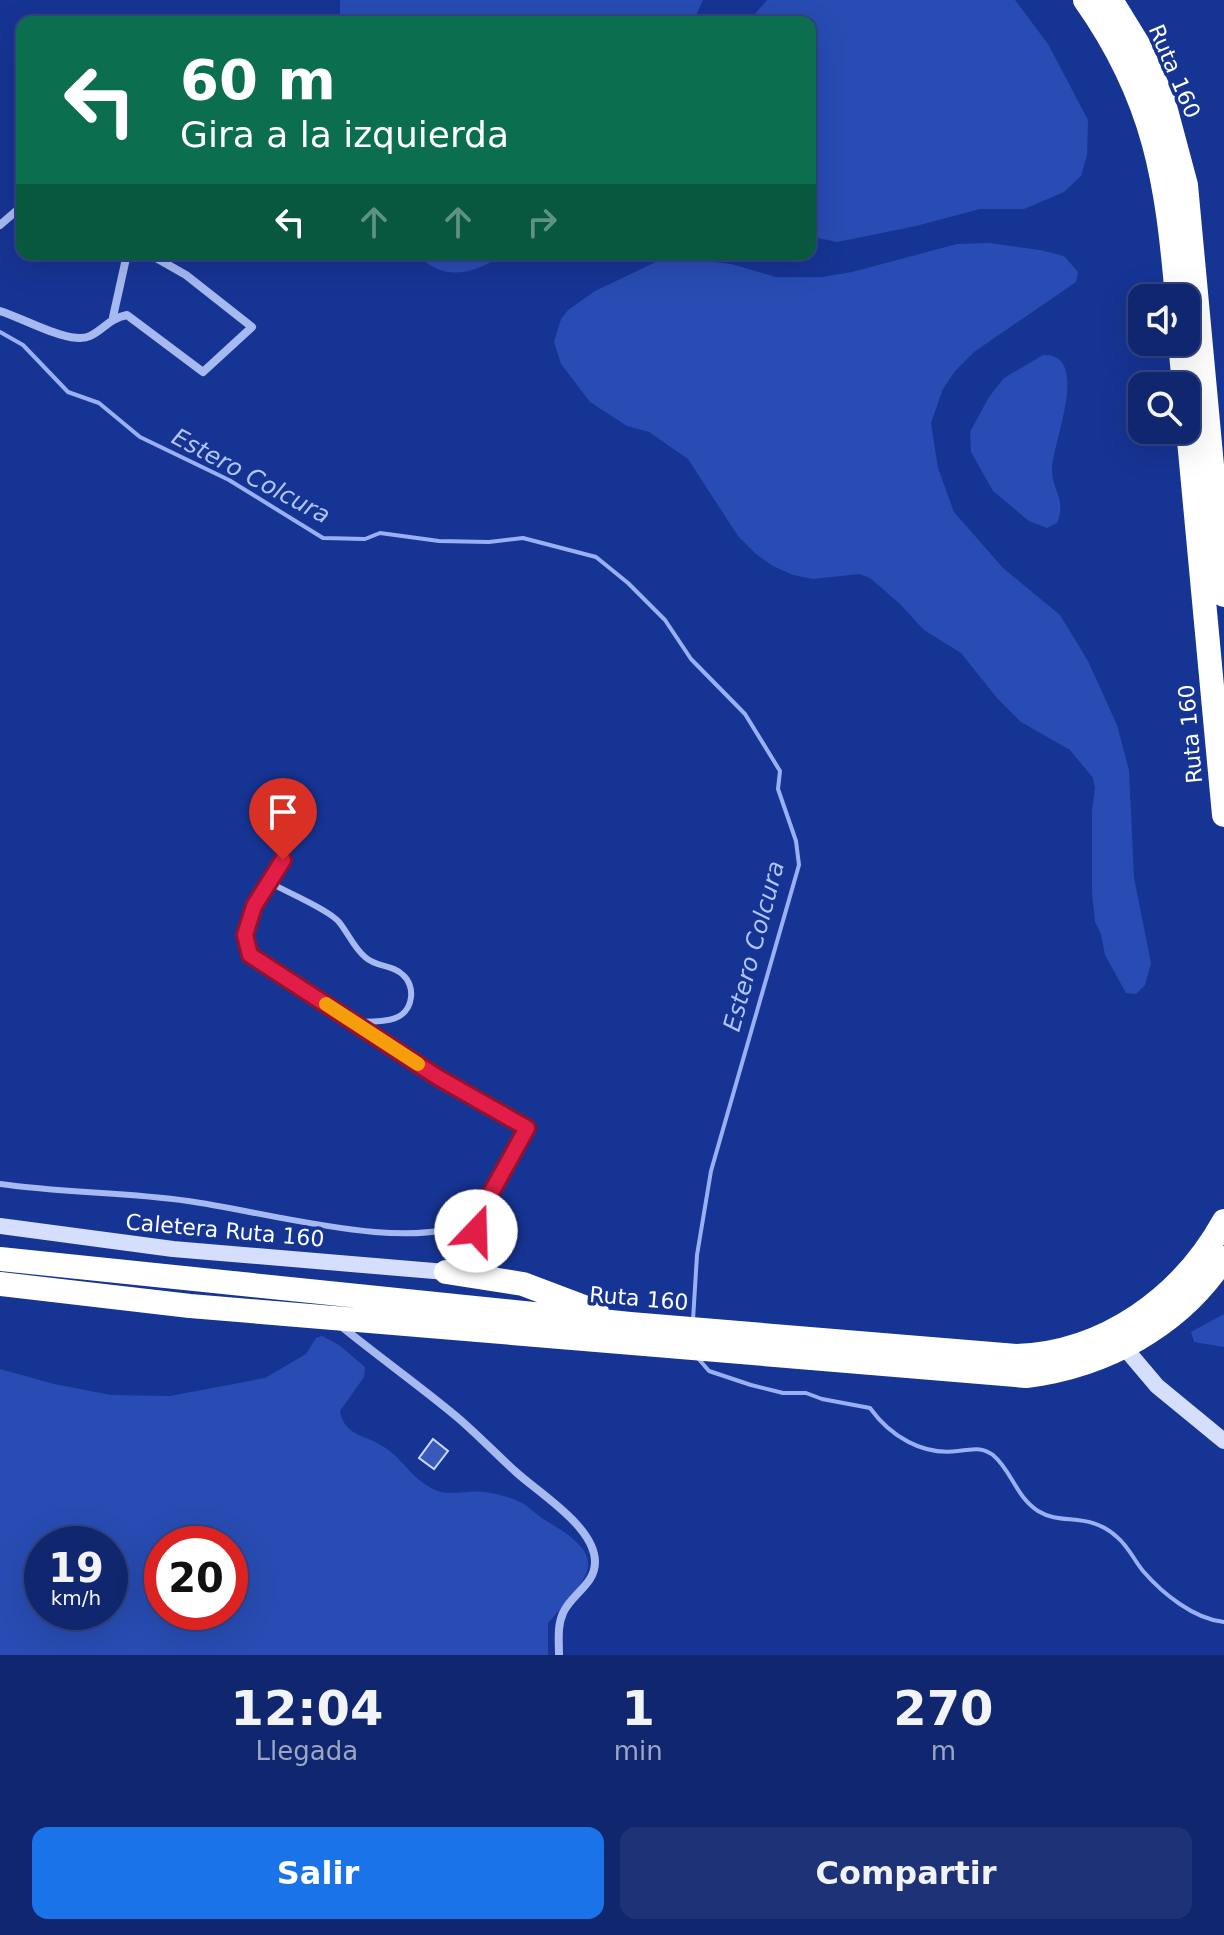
<!DOCTYPE html>
<html lang="es">
<style>
:root{--surface:#10276f;--page:#1e3377;--text:#f1f3f6;--muted:#9ca5c3;--line:#304482;--accent:#1a73e8}
body{margin:0;font-family:"DejaVu Sans",sans-serif;background:var(--page);color:var(--text);height:100vh;display:flex;flex-direction:column;font-size:30px;white-space:nowrap}
*{box-sizing:border-box;margin:0}
p{font-size:26px;color:var(--muted)}
.icon{flex:none;width:44px;height:44px;fill:none;stroke:currentColor;stroke-width:2;stroke-linecap:round;stroke-linejoin:round}
.map{position:relative;height:1655px;overflow:hidden}
.drawer{display:flex;flex-direction:column;background:var(--surface);flex:1}
.drawer>*{flex:none}
.hud{position:absolute;left:16px;top:16px;width:800px;height:244px;border-radius:16px;box-shadow:0 8px 32px #0002,0 0 0 2px var(--line);background:#0b6e4f;color:#fff;overflow:hidden}
.controls{position:absolute;left:1128px;top:284px;display:grid;gap:16px}
.controls a{display:grid;place-items:center;width:72px;height:72px;border-radius:16px;background:var(--surface);box-shadow:0 8px 32px #0002,0 0 0 2px var(--line);font-size:40px}
.speed{position:absolute;left:24px;top:1526px;display:flex;gap:16px;font-size:40px;font-weight:700;text-align:center}
.speed>*{display:grid;place-content:center;width:104px;height:104px;border-radius:50%;background:var(--surface);box-shadow:0 8px 32px #0002,0 0 0 2px var(--line);line-height:1}
.speed small{font-size:20px;font-weight:400}
.speed .limit{border:12px solid #d22;background:#fff;color:#111}
.pin{position:absolute;display:grid;place-items:center;width:68px;height:68px;color:#fff;margin:-82px -34px;border-radius:50% 50% 50% 0;rotate:-45deg;box-shadow:0 0 8px #0007}
.pin .icon{rotate:45deg}
.me{position:absolute;width:88px;margin:-44px;rotate:21deg;stroke-linejoin:round;filter:drop-shadow(0 0 6px #0008)}
.turn{display:flex;align-items:center;gap:28px;height:168px;padding:0 32px;font-size:36px}
.turn .icon{width:104px;height:104px;stroke-width:2.5}
.turn b{display:block;font-size:56px;line-height:68px}
.lanes{display:flex;align-items:center;height:76px;padding:0 32px;background:#0003;justify-content:center;gap:40px;direction:ltr}
.lanes .off{opacity:.35}
.eta{display:flex;justify-content:space-evenly;align-items:center;height:136px;text-align:center}
.eta b{font-size:48px;font-weight:800;line-height:56px}
.action{display:flex;gap:16px;margin-top:auto;padding:16px 32px}
.action a{flex:1;height:92px;border-radius:16px;background:var(--accent);color:#fff;font-size:32px;font-weight:800;line-height:92px;text-align:center}
.action a+a{background:var(--page);color:var(--text)}
.map>svg:first-child{display:block}
</style>
<div class="map">
<svg width="1224" height="1655" viewBox="0 0 1224 1655">
<rect width="100%" height="100%" fill="#163494"/>
<path fill="#284cb3" fill-rule="evenodd" d="M340 0H703L693 22H340Z
M767 0H1015L1048 44 1088 120 1087 155 1081 176 1064 192 1024 209H980L916 226 837 242 813 237 810 236V22H748Z
M990 243 1040 250 1064 256 1078 272 1076 282 974 352 955 371 943 389 931 423 938 468 954 512 1003 568 1060 615 1088 661 1117 725 1129 770 1134 878 1151 963 1145 985 1136 994 1126 993 1105 955 1101 934 1095 922 1092 892V810L1095 788 1093 778 1070 750 1021 722 997 698 961 653 924 630 900 604 870 578 859 574 813 579 793 575 773 566 756 554 738 536 688 459 649 432 627 426 590 402 561 364 554 342 561 319 568 310 595 291 660 260 681 258 731 264 776 277H822L852 272 957 244Z
M418 254H504C476 273 443 284 418 254Z
M1043 355C1092 353 1052 444 1052 469 1052 491 1067 500 1057 523L1047 528 1029 521 993 491 971 452 970 432 989 397 1004 378Z
M1224 1314V1347L1194 1342 1191 1332Z
M322 1336 339 1345 365 1367 364 1377 340 1411C344 1436 366 1435 384 1447 405 1460 413 1483 441 1492 454 1495 469 1490 483 1492 495 1493 514 1498 524 1504 531 1509 536 1514 543 1519 612 1558 592 1573 548 1623V1655H0V1369L54 1384 111 1395 170 1396 265 1378 306 1354 316 1338ZM42 1544H110V1612H42ZM162 1544H230V1612H162Z"/>
<g fill="none" stroke-linecap="round" stroke-linejoin="round">
<path stroke="#99b1f4" stroke-width="4" d="M0 332 23 345 68 392 99 403 140 437 229 480 323 538 365 539 380 533 439 541 489 542 523 538 596 557 628 583 665 620 691 659 745 714 780 771 778 789 796 841 799 865 711 1171 697 1255 693 1320
M697 1357 709 1371 751 1385 783 1393H806L822 1399 870 1408C890 1436 923 1456 958 1451 972 1450 981 1446 993 1455 1012 1471 1016 1497 1038 1511 1062 1526 1089 1511 1117 1537 1128 1546 1134 1560 1143 1571 1163 1594 1194 1619 1224 1622"/>
</g>
<path fill="#3a5abb" stroke="#cdd9fc" stroke-width="2" d="M433 1439 448 1451 434 1469 419 1458Z"/>
<g fill="none" stroke-linecap="round" stroke-linejoin="round">
<path stroke="#a6b9f1" stroke-width="6" d="M283 860 254 906 245 935 250 955 439 1078 527 1128 450 1265
M269 882C286 892 328 909 339 922 348 933 354 948 365 957 377 968 392 964 403 975 409 980 412 989 411 997 408 1025 377 1021 356 1022
M0 1184C62 1193 126 1192 188 1201 264 1211 409 1255 476 1220 477 1241 483 1257 498 1272"/>
<path stroke="#a6b9f1" stroke-width="8" d="M0 225 22 206
M0 311C21 317 71 346 90 336 105 329 108 319 127 315L203 372 252 327 186 275 149 254
M113 317 127 254
M341 1326C379 1357 420 1386 457 1417 478 1435 496 1454 516 1472 540 1494 595 1527 595 1562 595 1585 571 1594 563 1613 557 1626 559 1641 559 1655"/>
<path stroke="#d5defc" stroke-width="16" d="M0 1226 173 1249 446 1272
M1124 1347 1157 1386 1224 1441"/>
<path stroke="#fff" stroke-width="24" d="M1085 0C1155 99 1167 181 1177 298
M1111 0 1138 44 1163 99 1186 185 1224 595
M1180 342 1184 386
M1186 408 1224 815
M0 1259 630 1324 1016 1356C1105 1353 1182 1297 1224 1221
M446 1272 523 1284 597 1312
M0 1284 190 1306 1026 1376C1105 1366 1180 1326 1224 1258"/>
</g>
<g fill="none" stroke-linecap="round" stroke-linejoin="round">
<g stroke="#92132f" stroke-width="20">
<path id="route" d="M283 860 254 906 245 935 250 955 439 1078 527 1128 476 1220V1231"/>
</g>
<use href="#route" stroke="#e11d48" stroke-width="14"/>
<path stroke="#f59e0b" stroke-width="14" d="M326 1004 418 1064"/>
</g>
<g text-anchor="middle" stroke-width="7" stroke-linejoin="round" paint-order="stroke">
<g font-size="22" fill="#fff" stroke="#163494">
<text transform="translate(1175 71) rotate(67)" y="8">Ruta 160</text>
<text transform="translate(1190 734) rotate(-95)" y="8">Ruta 160</text>
<text transform="translate(225 1230) rotate(5)" y="8">Caletera Ruta 160</text>
<text transform="translate(639 1298) rotate(5)" y="8">Ruta 160</text>
</g>
<g font-size="24" font-style="italic" fill="#b2c5f8" stroke="#163494">
<text transform="translate(251 476) rotate(28)" y="8">Estero Colcura</text>
<text transform="translate(754 946) rotate(-75)" y="8">Estero Colcura</text>
</g>
</g>
</svg>
<div class="controls">
<a><svg class="icon" aria-label="sound" viewBox="0 0 24 24"><path d="M4 9h4l5-4v14l-5-4H4zM17 9q2 3 0 6"/></svg></a>
<a><svg class="icon" aria-label="search" viewBox="0 0 24 24"><circle cx="10" cy="10" r="6"/><path d="M15 15l6 6"/></svg></a>
</div>
<div class="speed"><div>19<small>km/h</small></div><div class="limit">20</div></div>
<div class="pin" style="left:283px;top:860px;background:#d93025"><svg class="icon" aria-label="arrive" viewBox="0 0 24 24"><path d="M6 21V4h12l-3 4 3 4H6"/></svg></div>
<svg class="me" style="left:476px;top:1231px" viewBox="-20 -20 40 40"><circle r="19" fill="#fff"/><path d="M0-13L10 11 0 6-10 11z" fill="#e11d48"/></svg>
<div class="hud">
<div class="turn"><svg class="icon" aria-label="left" viewBox="0 0 24 24"><path d="M17 20v-9H6M10 6l-5 5 5 5"/></svg><div><b>60 m</b>Gira a la izquierda</div></div>
<div class="lanes"><svg class="icon" aria-label="left" viewBox="0 0 24 24"><path d="M17 20v-9H6M10 6l-5 5 5 5"/></svg><svg class="icon off" aria-label="ahead" viewBox="0 0 24 24"><path d="M12 20V5M6 11l6-6 6 6"/></svg><svg class="icon off" aria-label="ahead" viewBox="0 0 24 24"><path d="M12 20V5M6 11l6-6 6 6"/></svg><svg class="icon off" aria-label="right" viewBox="0 0 24 24"><path d="M7 20v-9h11M14 6l5 5-5 5"/></svg></div>
</div>
</div>
<section class="drawer">
<div class="eta">
<div><b>12:04</b><p>Llegada</p></div>
<div><b>1</b><p>min</p></div>
<div><b>270</b><p>m</p></div>
</div>
<div class="action"><a>Salir</a><a>Compartir</a></div>
</section>
